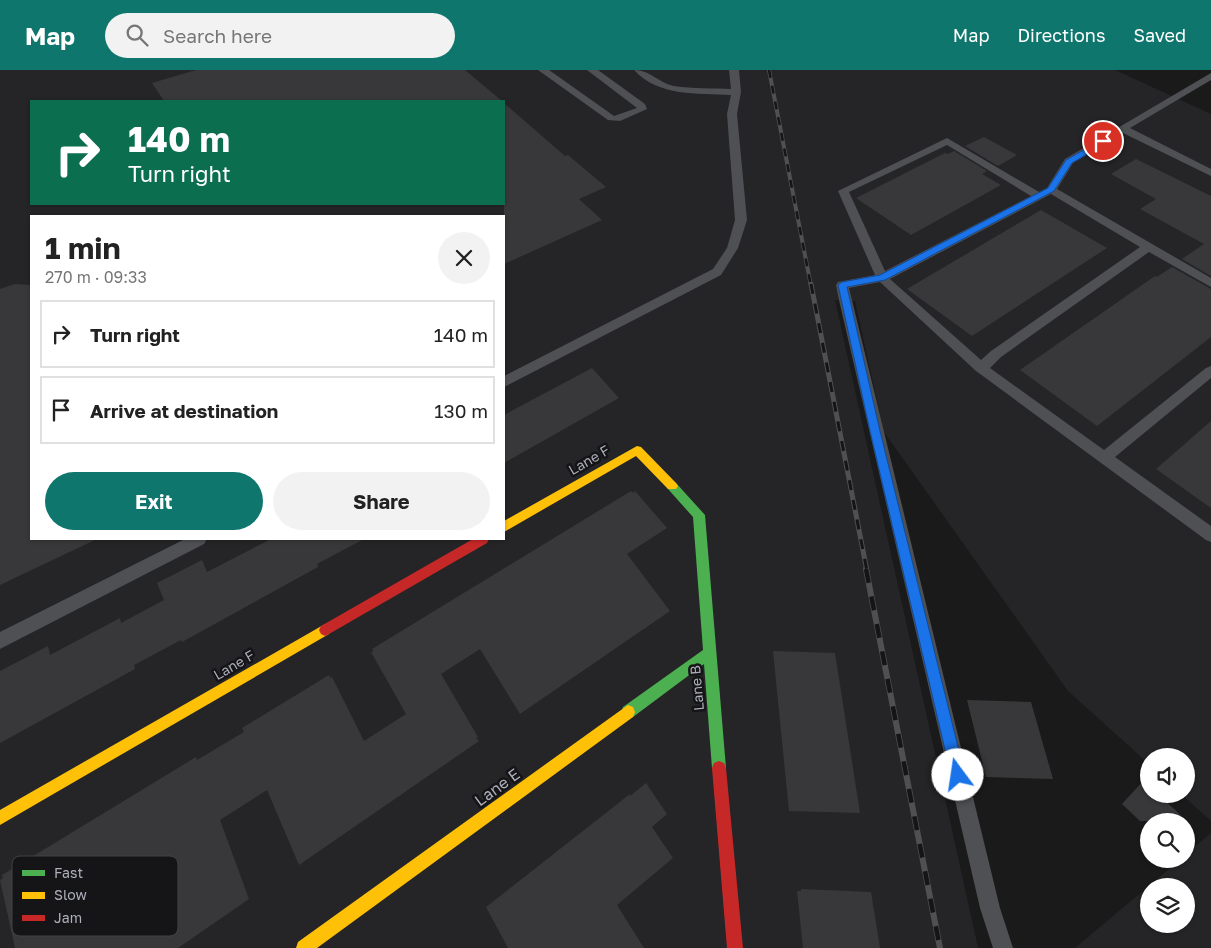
<!DOCTYPE html>
<meta charset="utf-8">
<style>
:root{--surface:#fff;--page:#f2f2f2;--text:#222;--muted:#767676;--line:#e0e0e0;--accent:#0f766e}
body{margin:0;font-family:"Golos Text",sans-serif;background:var(--page);color:var(--text);height:100vh;display:flex;flex-direction:column;font-size:19px;white-space:nowrap}
*{box-sizing:border-box;margin:0}
p{font-size:16px;color:var(--muted)}
.icon{flex:none;width:28px;height:28px;fill:none;stroke:currentColor;stroke-width:2;stroke-linecap:round;stroke-linejoin:round}
.map{position:relative;flex:1;overflow:hidden}
.side{position:absolute;left:30px;top:145px;width:475px;height:325px;display:flex;flex-direction:column;background:var(--surface);border-radius:0px;box-shadow:0 1px 4px #0004}
.side>*{flex:none}
.banner{position:absolute;left:30px;top:30px;width:475px;height:105px;border-radius:0px;box-shadow:0 1px 4px #0004;background:#0b6e4f;color:#fff;overflow:hidden}
.fabs{position:absolute;left:1140px;top:678px;display:grid;gap:10px}
.fabs a{display:grid;place-items:center;width:55px;height:55px;border-radius:50%;background:var(--surface);box-shadow:0 1px 4px #0004;font-size:25px}
.pin{position:absolute;display:grid;place-items:center;width:42px;height:42px;color:#fff;margin:-21px;border:2px solid #fff;border-radius:50%;box-shadow:0 1px 5px #0007}
.me{position:absolute;width:55px;margin:-28px;rotate:346deg;stroke-linejoin:round;filter:drop-shadow(0 0 4px #0008)}
.turn{display:flex;align-items:center;gap:18px;height:105px;padding:0 15px;font-size:22px}
.turn .icon{width:65px;height:65px;stroke-width:2.5}
.turn b{display:block;font-size:35px;line-height:42px}
.round{display:grid;place-items:center;flex:none;width:52px;height:52px;border-radius:26px;background:var(--page)}
.head{display:flex;align-items:center;justify-content:space-between;height:85px;padding:0 15px}
h1{font-size:30px;font-weight:700;line-height:38px}
.cta{display:flex;gap:10px;margin-top:auto;padding:10px 15px}
.cta a{flex:1;height:58px;border-radius:30px;background:var(--accent);color:#fff;font-size:20px;font-weight:700;line-height:58px;text-align:center}
.cta a+a{background:var(--page);color:var(--text)}
ul{padding:0;list-style:none}
li{display:flex;align-items:center;gap:15px;height:68px;margin:0 10px 8px;padding:0 5px;border:2px solid var(--line);border-radius:0px}
li div{flex:1}
li b{display:block;font-size:19px}
li em{font-style:normal}
header{display:flex;align-items:center;gap:30px;box-sizing:border-box;height:70px;padding:0 25px;background:var(--accent);color:#fff}
header strong{font-size:24px}
nav{display:flex;gap:28px;margin-inline-start:auto;font-size:18px}
.search{width:350px;height:45px;background:var(--page);display:flex;align-items:center;gap:12px;box-sizing:border-box;padding:0 18px;border-radius:28px;color:var(--muted);font-size:19px}
.map>svg:first-child{display:block}
</style>
<header>
<strong>Map</strong>
<div class="search"><svg class="icon" aria-label="search" viewBox="0 0 24 24"><circle cx="10" cy="10" r="6"/><path d="M15 15l6 6"/></svg>Search here</div>
<nav><a>Map</a><a>Directions</a><a>Saved</a></nav>
</header>
<div class="map">
<svg width="1211" height="878" viewBox="0 0 1211 878">
<rect width="100%" height="100%" fill="#1a1a1a"/>
<path fill="#252527" fill-rule="evenodd" d="M0 0H1115L1211 44V751L1181 724H1186V686H1149V694L1068 621 884 362 855 231 835 230 978 878H0ZM31 31H504V134H31ZM31 146H504V469H31Z
M1211 763V878H1075L1181 789H1186V784ZM1186 816V854H1149V816Z"/>
<path fill="#38383a" d="M196 0H465L502 31H164L152 13Z
M504 33 565 86 568 85 606 117 579 129 602 150 504 194Z
M984 67 1017 85 998 96 965 76Z
M954 81 987 101 982 104 1001 115 911 165 856 128 945 83 948 84Z
M1136 89 1211 126V206L1182 189 1204 174 1140 139 1156 129 1111 104Z
M1041 140 1107 178 972 266 907 219Z
M1172 197 1211 219V267L1097 356 1020 300 1155 206 1157 207Z
M15 214 31 215V469H97L0 515V219Z
M592 298 619 328 504 393V345Z
M1211 351V438L1156 399Z
M631 421 633 423 635 421 667 458 627 484 670 541 520 644 480 579 441 604 478 667 476 668 479 671 299 795 267 720 220 750 249 829 178 878H15L0 810 3 808 2 805 196 687 197 690 244 662 242 658 329 605 330 608 332 607 364 671 406 644 371 582 374 581 372 579Z
M271 469H364L317 494 318 497 182 572 181 570 134 595 135 599 0 673V601L48 576 50 585 120 548 121 553 164 530 157 513 202 490 207 502Z
M773 581 835 583 860 743 789 741Z
M967 630 1031 632 1053 709 986 707Z
M1144 710 1149 715V724H1158L1187 751H1140L1122 734Z
M646 713 667 744 652 757 673 788 617 835 644 878H508L486 837 630 724V726Z
M801 819 871 822 880 878H803L797 821H801Z"/>
<g fill="none" stroke-linecap="round" stroke-linejoin="round">
<path fill="#4f5053" fill-rule="evenodd" d="M538 0H549L614 46 637 38 587 0H598L645 34 647 39 620 51 608 50Z
M634 0C650 0 659 13 674 16 693 19 713 18 731 19L729 0H739L741 22 737 44 747 150 738 178 721 205 504 317V306L713 199 727 178 735 150 727 44 731 25C697 23 659 27 634 0Z
M1211 3V10L1130 58 1211 99V106L1123 63 1073 93 1057 119 1211 208V217L1149 182 1001 287 990 298 1104 380 1206 298 1211 296V308L1115 387 1211 456V472L1206 470 976 301 880 212 849 218 1000 838 1013 878H993L980 838 839 230 836 215 838 212 875 205 838 121 947 68 1039 122 1047 118 1065 89ZM947 75 1031 126 885 201 849 122ZM1051 124 1140 177 991 281 981 290 890 209Z
M185 469H207L204 474 0 579V562Z"/>
<path fill="#4caf50" fill-rule="evenodd" d="M672 411 676 413 705 445 726 698 724 703 719 705 714 703 712 698 704 594 633 647 628 649 623 647 621 642 623 637 703 580 693 447 668 419 666 416 668 413Z"/>
<path fill="#ffc107" fill-rule="evenodd" d="M637 376 641 377 676 413 678 416 676 419H668L636 386 504 462V451Z
M325 554 329 556 331 560 329 564 0 755V740Z
M628 635 633 637 635 642 633 647 317 878H296L298 872Z"/>
<path fill="#c62828" fill-rule="evenodd" d="M473 469H489L487 473 329 564 325 566 321 564 319 560 321 556Z
M719 691 724 693 726 698 743 878H727L712 698 714 693Z"/>
<g stroke="#505051" stroke-width="4">
<path id="rail-far2" d="M769 0 811 216"/>
</g>
<g stroke="#505051" stroke-width="5">
<path id="rail-far1" d="M811 214 867 501"/>
</g>
<g stroke="#505051" stroke-width="6">
<path id="rail" d="M866 499 940 878"/>
</g>
<use href="#rail-far2" stroke="#151416" stroke-width="2.5" stroke-dasharray="8" stroke-linecap="butt"/>
<use href="#rail-far1" stroke="#151416" stroke-width="3" stroke-dasharray="10" stroke-linecap="butt"/>
<use href="#rail" stroke="#151416" stroke-width="4.5" stroke-dasharray="14" stroke-linecap="butt"/>
</g>
<path fill="#1a73e8" stroke="#114b97" d="M1103 69 1107 71 1106 73 1072 93 1054 121 885 210 847 217 880 361 965 705 963 710 958 712 953 710 951 705 870 361 838 215 842 212 880 205 1048 118 1066 90Z"/>
<g text-anchor="middle" stroke-width="5" stroke-linejoin="round" paint-order="stroke">
<g font-size="14" fill="#adb0ba" stroke="#151416">
<text transform="translate(589 390) rotate(-30)" y="5">Lane F</text>
<text transform="translate(234 595) rotate(-30)" y="5">Lane F</text>
<text transform="translate(697 618) rotate(-95)" y="5">Lane B</text>
</g>
<g font-size="16" fill="#adb0ba" stroke="#151416">
<text transform="translate(497 717) rotate(-36)" y="6">Lane E</text>
</g>
</g>
<rect x="12" y="786" width="166" height="80" rx="8" fill="#151416" stroke="#434347" stroke-width="1"/>
<rect x="22" y="800" width="23" height="6" fill="#4caf50"/>
<rect x="22" y="822" width="23" height="7" fill="#ffc107"/>
<rect x="22" y="845" width="23" height="6" fill="#c62828"/>
<g font-size="14" fill="#adb0ba">
<text x="54" y="808">Fast</text>
<text x="54" y="830">Slow</text>
<text x="54" y="853">Jam</text>
</g>
</svg>
<div class="fabs">
<a><svg class="icon" aria-label="sound" viewBox="0 0 24 24"><path d="M4 9h4l5-4v14l-5-4H4zM17 9q2 3 0 6"/></svg></a>
<a><svg class="icon" aria-label="search" viewBox="0 0 24 24"><circle cx="10" cy="10" r="6"/><path d="M15 15l6 6"/></svg></a>
<a><svg class="icon" aria-label="layers" viewBox="0 0 24 24"><path d="M12 4l9 5-9 5-9-5zM3 14l9 5 9-5"/></svg></a>
</div>
<div class="pin" style="left:1103px;top:71px;background:#d93025"><svg class="icon" aria-label="arrive" viewBox="0 0 24 24"><path d="M6 21V4h12l-3 4 3 4H6"/></svg></div>
<svg class="me" style="left:958px;top:705px" viewBox="-20 -20 40 40"><circle r="19" fill="#fff"/><path d="M0-13L10 11 0 6-10 11z" fill="#1a73e8"/></svg>
<div class="banner">
<div class="turn"><svg class="icon" aria-label="right" viewBox="0 0 24 24"><path d="M7 20v-9h11M14 6l5 5-5 5"/></svg><div><b>140 m</b>Turn right</div></div>
</div>
<section class="side">
<div class="head"><div><h1>1 min</h1><p>270 m · 09:33</p></div><a class="round"><svg class="icon" aria-label="close" viewBox="0 0 24 24"><path d="M6 6l12 12M18 6L6 18"/></svg></a></div>
<ul>
<li><svg class="icon" aria-label="right" viewBox="0 0 24 24"><path d="M7 20v-9h11M14 6l5 5-5 5"/></svg><div><b>Turn right</b></div><em>140 m</em></li>
<li><svg class="icon" aria-label="arrive" viewBox="0 0 24 24"><path d="M6 21V4h12l-3 4 3 4H6"/></svg><div><b>Arrive at destination</b></div><em>130 m</em></li>
</ul>
<div class="cta"><a>Exit</a><a>Share</a></div>
</section>
</div>
